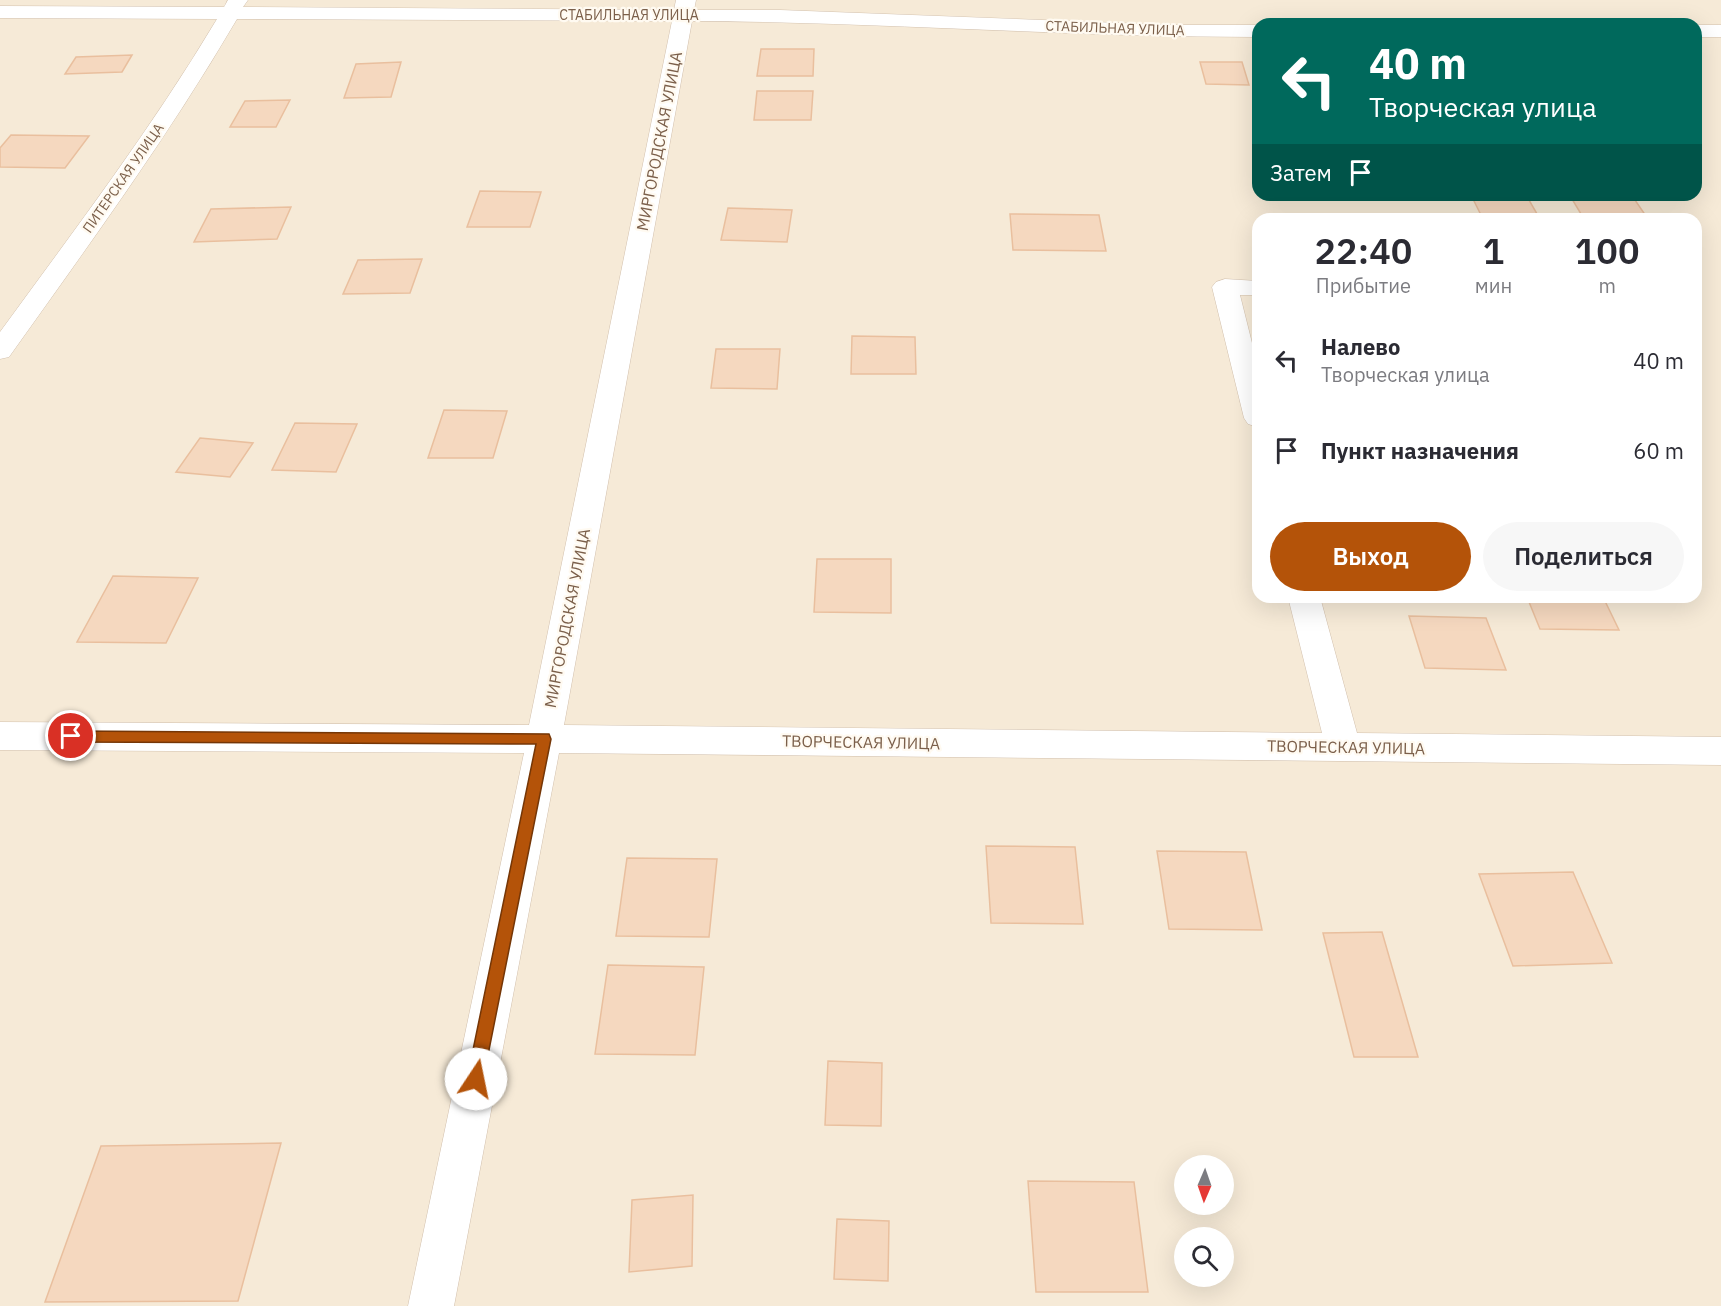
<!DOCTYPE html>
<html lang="ru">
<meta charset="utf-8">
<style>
:root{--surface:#fff;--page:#f7f7f7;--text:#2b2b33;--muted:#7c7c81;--accent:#b45309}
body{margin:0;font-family:"IBM Plex Sans",sans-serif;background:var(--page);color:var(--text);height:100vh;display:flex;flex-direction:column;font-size:22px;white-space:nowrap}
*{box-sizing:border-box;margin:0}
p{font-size:20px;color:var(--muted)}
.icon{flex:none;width:33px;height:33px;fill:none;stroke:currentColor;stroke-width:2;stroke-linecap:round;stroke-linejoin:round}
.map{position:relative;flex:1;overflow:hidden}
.sheet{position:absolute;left:1252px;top:213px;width:450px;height:390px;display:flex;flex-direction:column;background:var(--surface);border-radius:18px;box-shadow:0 6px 24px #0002}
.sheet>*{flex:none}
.banner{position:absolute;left:1252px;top:18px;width:450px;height:183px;border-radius:18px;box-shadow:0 6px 24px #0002;background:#00695c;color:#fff;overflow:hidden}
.needle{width:39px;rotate:182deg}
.tools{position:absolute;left:1174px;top:1155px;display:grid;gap:12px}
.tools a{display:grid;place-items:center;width:60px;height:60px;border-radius:50%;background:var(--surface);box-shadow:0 6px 24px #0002;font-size:30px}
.pin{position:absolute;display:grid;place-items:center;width:51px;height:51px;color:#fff;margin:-26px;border:3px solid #fff;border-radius:50%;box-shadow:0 2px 6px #0007}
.me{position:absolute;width:66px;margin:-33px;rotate:11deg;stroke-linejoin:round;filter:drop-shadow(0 0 4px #0008)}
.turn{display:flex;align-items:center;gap:21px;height:126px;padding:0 18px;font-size:27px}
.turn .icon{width:78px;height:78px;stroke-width:2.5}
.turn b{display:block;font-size:42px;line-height:51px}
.then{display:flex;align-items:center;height:57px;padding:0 18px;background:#0003;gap:12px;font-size:22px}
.eta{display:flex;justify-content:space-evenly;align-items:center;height:102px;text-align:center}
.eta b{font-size:36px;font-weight:600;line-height:42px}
.action{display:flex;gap:12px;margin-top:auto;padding:12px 18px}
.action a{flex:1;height:69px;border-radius:36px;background:var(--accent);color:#fff;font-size:24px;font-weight:600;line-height:69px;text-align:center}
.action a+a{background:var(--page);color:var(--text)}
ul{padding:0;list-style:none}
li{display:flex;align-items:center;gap:18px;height:90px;padding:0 18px}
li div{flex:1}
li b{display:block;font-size:22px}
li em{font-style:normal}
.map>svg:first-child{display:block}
</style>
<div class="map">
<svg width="1721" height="1306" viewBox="0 0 1721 1306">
<rect width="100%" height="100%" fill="#fef7ea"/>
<path fill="#f6ead7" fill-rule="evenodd" d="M0 0H1721V1306H0ZM1258 24H1696V195H1258ZM1258 219H1696V597H1258ZM1185 1166H1224V1204H1185ZM1185 1238H1224V1276H1185Z"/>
<path fill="#f5d8bf" stroke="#e9bf9e" stroke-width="1.5" d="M761 49H814L813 76H757Z
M132 55 122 72 65 74 76 57Z
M401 62 391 97 344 98 356 64Z
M1200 62H1242L1249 85 1206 84Z
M757 91H813L811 120H754Z
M290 100 276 127H230L245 101Z
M11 135 89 136 65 168 0 167V148Z
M480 191 541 192 530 227H467Z
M1473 199 1529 200 1540 219H1483Z
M1572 199 1635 200 1648 219H1584Z
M291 207 277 239 194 242 211 209Z
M728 208 792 210 787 242 721 240Z
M1010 214 1099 215 1106 251 1013 250Z
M422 259 410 293 343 294 358 260Z
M852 336 915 337 916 374H851Z
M716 349H780L777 389 711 388Z
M444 410 507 411 493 458H428Z
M295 423 357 424 336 472 272 470Z
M200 438 253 443 230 477 176 472Z
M817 559H891V613L814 612Z
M113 576 198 578 166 643 77 642Z
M1527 597H1603L1619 630 1540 629Z
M1409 616 1486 618 1506 670 1425 668Z
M986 846 1075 847 1083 924 991 923Z
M1157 851 1246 852 1262 930 1169 929Z
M627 858 717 859 709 937 616 936Z
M1573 872 1612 963 1513 966 1479 874Z
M1382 932 1418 1057H1354L1323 933Z
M608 965 704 967 695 1055 595 1054Z
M828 1061 882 1063 881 1126 825 1125Z
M281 1143 238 1301 45 1302 101 1146Z
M1028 1181 1134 1182 1148 1292H1036Z
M693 1195 692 1266 629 1272 632 1200Z
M837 1219 889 1221 888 1281 834 1279Z"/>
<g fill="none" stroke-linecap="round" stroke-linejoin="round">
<g stroke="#d2c0ad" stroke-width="1">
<path id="minor" d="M228 0H248L243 7 674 10 676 0H696L694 10H780L1172 25H1258V37C1069 37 881 22 692 21L564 725 1322 733 1288 597H1320L1357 733 1721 737V765L559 753 454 1306H408L524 753 0 750V722L529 725 672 21 237 19C168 137 88 246 9 357L0 359V332C75 229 152 128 217 19L0 18V6L224 7Z
M1696 25H1721V37H1696Z
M1225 279 1258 281V295H1240L1258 367V427L1248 424 1244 418 1212 287 1216 282Z"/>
</g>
<use href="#minor" fill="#fff" fill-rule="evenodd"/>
</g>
<path fill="#b45309" stroke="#753606" stroke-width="1.5" d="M71 731 549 734 551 739 482 1085 476 1087 470 1085 467 1079 536 744 71 742 64 736Z"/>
<g text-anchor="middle" stroke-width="4.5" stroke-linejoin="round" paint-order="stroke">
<g font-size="14" fill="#7b5f4a" stroke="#fffaf1">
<text x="629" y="20">СТАБИЛЬНАЯ УЛИЦА</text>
<text transform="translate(1115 28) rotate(2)" y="5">СТАБИЛЬНАЯ УЛИЦА</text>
<text transform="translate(123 178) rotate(-55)" y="5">ПИТЕРСКАЯ УЛИЦА</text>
</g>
<g font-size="16" fill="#7b5f4a" stroke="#fffaf1">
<text transform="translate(659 141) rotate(-79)" y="6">МИРГОРОДСКАЯ УЛИЦА</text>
<text transform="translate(567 618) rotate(-79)" y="6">МИРГОРОДСКАЯ УЛИЦА</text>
<text transform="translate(861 742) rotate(1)" y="6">ТВОРЧЕСКАЯ УЛИЦА</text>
<text transform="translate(1346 747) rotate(1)" y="6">ТВОРЧЕСКАЯ УЛИЦА</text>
</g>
</g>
</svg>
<div class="tools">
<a><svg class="needle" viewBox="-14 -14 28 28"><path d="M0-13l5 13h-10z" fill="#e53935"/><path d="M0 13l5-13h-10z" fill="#7c7c81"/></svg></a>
<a><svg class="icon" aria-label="search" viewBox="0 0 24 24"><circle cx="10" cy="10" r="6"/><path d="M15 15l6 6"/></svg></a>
</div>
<div class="pin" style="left:71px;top:736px;background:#d93025"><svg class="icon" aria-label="arrive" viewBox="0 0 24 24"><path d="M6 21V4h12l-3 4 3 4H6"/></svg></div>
<svg class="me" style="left:476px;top:1079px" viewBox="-20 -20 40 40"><circle r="19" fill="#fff"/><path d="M0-13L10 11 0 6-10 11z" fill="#b45309"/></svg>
<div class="banner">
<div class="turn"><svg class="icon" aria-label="left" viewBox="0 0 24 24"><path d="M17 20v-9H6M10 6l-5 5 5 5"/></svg><div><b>40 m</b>Творческая улица</div></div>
<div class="then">Затем<svg class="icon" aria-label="arrive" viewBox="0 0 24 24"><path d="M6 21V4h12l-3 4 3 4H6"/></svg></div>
</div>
<section class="sheet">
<div class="eta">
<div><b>22:40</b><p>Прибытие</p></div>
<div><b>1</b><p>мин</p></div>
<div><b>100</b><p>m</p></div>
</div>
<ul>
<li><svg class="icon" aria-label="left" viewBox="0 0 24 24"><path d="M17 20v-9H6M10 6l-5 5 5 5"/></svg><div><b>Налево</b><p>Творческая улица</p></div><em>40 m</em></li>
<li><svg class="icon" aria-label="arrive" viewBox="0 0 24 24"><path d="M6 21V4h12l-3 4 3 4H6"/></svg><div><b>Пункт назначения</b></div><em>60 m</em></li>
</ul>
<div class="action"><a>Выход</a><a>Поделиться</a></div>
</section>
</div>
